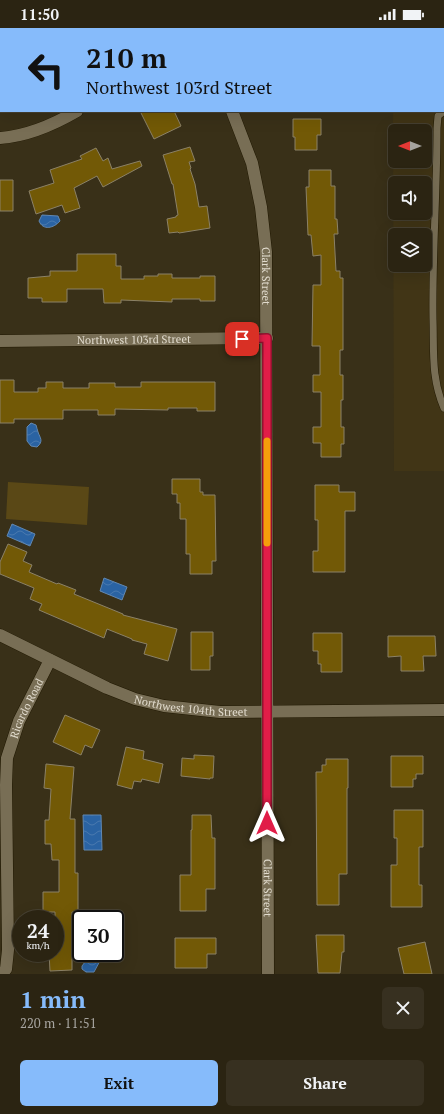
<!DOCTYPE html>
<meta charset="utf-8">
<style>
:root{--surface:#2b2412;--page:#373020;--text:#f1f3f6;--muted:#a6a49f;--line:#474132;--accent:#86bbfb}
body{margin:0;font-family:"PT Serif",serif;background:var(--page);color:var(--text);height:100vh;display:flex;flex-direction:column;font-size:15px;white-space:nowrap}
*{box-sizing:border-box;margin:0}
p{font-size:13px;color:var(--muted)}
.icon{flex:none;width:22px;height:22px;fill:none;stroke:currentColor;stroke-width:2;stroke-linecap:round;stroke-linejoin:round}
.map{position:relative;height:946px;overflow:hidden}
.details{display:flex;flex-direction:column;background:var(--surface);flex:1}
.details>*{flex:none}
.guide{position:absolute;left:0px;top:0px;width:444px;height:84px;box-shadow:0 4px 16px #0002,0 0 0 1px var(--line);background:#86bbfb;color:#111;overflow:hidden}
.needle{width:26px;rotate:270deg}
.tools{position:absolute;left:388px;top:96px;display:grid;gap:8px}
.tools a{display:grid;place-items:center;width:44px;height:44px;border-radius:6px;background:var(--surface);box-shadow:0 4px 16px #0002,0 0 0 1px var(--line);font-size:20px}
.speed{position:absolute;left:12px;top:882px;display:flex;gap:8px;font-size:20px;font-weight:700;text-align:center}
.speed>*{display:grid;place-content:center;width:52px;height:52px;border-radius:50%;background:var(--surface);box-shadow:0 4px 16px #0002,0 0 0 1px var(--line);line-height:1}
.speed small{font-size:10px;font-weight:400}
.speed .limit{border:2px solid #111;border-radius:6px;background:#fff;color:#111}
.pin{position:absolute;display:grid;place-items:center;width:34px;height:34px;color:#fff;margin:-17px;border-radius:8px;box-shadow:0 2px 6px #0006}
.me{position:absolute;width:44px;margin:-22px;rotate:0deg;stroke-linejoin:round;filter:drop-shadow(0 0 3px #0008)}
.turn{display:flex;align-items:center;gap:14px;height:84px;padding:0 20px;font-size:18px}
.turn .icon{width:52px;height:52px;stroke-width:2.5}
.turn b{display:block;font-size:28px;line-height:34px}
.round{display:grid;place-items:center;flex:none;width:42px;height:42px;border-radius:6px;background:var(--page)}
.headline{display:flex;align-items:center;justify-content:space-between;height:68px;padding:0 20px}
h1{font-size:24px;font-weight:800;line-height:30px;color:var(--accent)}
.button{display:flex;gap:8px;margin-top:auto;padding:8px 20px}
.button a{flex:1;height:46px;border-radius:6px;background:var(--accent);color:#111;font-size:16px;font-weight:800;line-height:46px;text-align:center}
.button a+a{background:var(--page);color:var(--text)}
.status{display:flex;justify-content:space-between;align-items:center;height:28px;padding:0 20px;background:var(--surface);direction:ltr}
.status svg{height:11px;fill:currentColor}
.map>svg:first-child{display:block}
</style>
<div class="status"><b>11:50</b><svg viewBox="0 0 49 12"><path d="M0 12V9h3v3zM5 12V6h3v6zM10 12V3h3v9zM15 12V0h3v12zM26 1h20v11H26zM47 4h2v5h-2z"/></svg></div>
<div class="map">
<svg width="444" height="946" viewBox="0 0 444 946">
<defs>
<pattern id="water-waves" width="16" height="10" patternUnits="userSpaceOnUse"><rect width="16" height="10" fill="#2a63a3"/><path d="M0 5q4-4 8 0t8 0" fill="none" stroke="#4979af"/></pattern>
</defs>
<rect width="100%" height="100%" fill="#393018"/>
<path fill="#413516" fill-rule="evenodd" d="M198 0H444V443H394L393 83H443V1ZM395 103H425V133H395ZM395 155H425V185H395ZM395 207H425V237H395Z"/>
<path fill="#5a4816" d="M8 454 89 459 87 497 6 491Z"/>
<path fill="url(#water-waves)" stroke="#6187b0" d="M42 187 58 188 60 193C54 200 43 203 39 193Z
M31 395 36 397C37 399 37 402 38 404 40 410 44 413 37 419L31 418 27 413V399Z
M12 496 35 506 30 518 7 508Z
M104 550 127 559 122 572 100 563Z
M83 787H101L102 822H84Z
M92 925H99L101 931 94 944H86L82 941V938Z"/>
<path fill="#725906" stroke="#8b8167" d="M140 83H174L181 98 154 111Z
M293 91H321V107H317V122H295V109H293Z
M190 119 195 133 189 134 191 140 190 141 195 156 199 179 207 178 210 200 179 205 178 204 169 205 167 191 176 189V188L178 187 173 156H172L163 127Z
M96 120 103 133 108 130 112 141 140 133 142 138 103 159 97 148 74 160 80 180 65 185 62 177 36 186 29 163 54 155 50 142 82 131 80 128Z
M309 142H331V158H335V191H337L338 206H334L336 243H340V250H343V322H340V347H343V372H341V399H344V416H341V429H321V415H313V399H321V364H313V347H320V318H312L313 257H321V227L313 228 311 207H308L306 159H309Z
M0 152H13V183H0Z
M77 226H116V238H121V251H144V248H158V246H172V250H200V248H215V273H200V271H172V274L121 272V275H104L103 261H67V274H42V270H28V250L50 248V243H77Z
M0 352H14V364H38V360H46V354H63V360H89V355H115V359H141V354H215V383H197V380H168V382L115 381V387H98V382H63V391H14V395H0Z
M172 451H200V464H203V467H215L216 533H212V546H190V526H186V491H180V475H177V466H172Z
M315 457H339V464H355V483H345V544H313V523H318V492H315Z
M8 516 27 524 23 533 32 537 29 544 57 556 58 555 76 562 74 566 123 586V587L177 601 168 633 144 626 147 616 132 612V611L107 601 104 610 39 582 42 576 30 571 34 560 0 546V534Z
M191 604H213V628H210V642H191Z
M313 605H342V644H321V636H318V623H313Z
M388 608H435L436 628H423L424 643H401V628L388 629Z
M65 687 100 702 92 720 85 717 81 727 53 714Z
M126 719 144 723 143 731 163 736 159 755 142 751 141 754 134 753 132 761 117 757Z
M194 727 214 728 213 750H210V751L181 748 182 730 194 731Z
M391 728H423V746H416V751H413V759H391Z
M326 731H348V760H347V846H339V877H317L316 744H322V737H326Z
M46 736 74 739 70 791H75V845H78V884H72V942L50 943 49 925H55V884H43V864H59V832H52L51 816H45V792H49L51 761 44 760Z
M394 782H423V819H419V857H422V879H391V837H397V810H394Z
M192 787H211L212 810H215V861H206V883H180V847H191V802H192Z
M316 907H344V924H342L340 945H318Z
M175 910H216V926H207V940H175Z
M425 914 432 946H404L398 920Z"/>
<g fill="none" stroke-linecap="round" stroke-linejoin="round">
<g stroke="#201802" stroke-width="8">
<path id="lane" d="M419 0 424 1
M443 5 444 6
M444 83 438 88 437 100C437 164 432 227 433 291 434 323 431 350 444 380"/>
</g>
<g stroke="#201802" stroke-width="13">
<g id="street">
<path d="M163 0V1"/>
<path d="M191 1V0"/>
<path id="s1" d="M232 83 252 135 261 179 266 224 268 946"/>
<path d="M0 110C28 108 53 97 77 83"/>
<path id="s2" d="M0 313 267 310"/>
<path id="s3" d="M0 607 107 660 135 671 164 678 220 684 444 682"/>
<path id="s4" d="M2 946 6 941 8 922 6 757 7 730 19 693 50 632"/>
</g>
</g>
<use href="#lane" stroke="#786e55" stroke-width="7"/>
<use href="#street" stroke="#786e55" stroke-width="12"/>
</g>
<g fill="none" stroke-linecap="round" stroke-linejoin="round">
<g stroke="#92132f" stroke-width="10">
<path id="route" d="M242 311 267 310V795"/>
</g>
<use href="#route" stroke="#e11d48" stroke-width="7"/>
<path stroke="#f59e0b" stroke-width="7" d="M267 413V515"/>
</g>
<g text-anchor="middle" stroke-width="3" stroke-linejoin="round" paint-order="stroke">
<g font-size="11" fill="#e1dbcd" stroke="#2f260f">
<text dy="4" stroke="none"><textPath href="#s1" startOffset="170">Clark Street</textPath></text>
<text dy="4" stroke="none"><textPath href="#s2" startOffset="134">Northwest 103rd Street</textPath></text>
<text dy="4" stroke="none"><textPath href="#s3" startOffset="206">Northwest 104th Street</textPath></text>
<text dy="4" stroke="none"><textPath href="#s4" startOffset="271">Ricardo Road</textPath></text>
<text dy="4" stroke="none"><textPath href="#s1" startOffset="782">Clark Street</textPath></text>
</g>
</g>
</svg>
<div class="tools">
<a><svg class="needle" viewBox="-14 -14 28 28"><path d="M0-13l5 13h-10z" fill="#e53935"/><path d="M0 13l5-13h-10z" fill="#a6a49f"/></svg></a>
<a><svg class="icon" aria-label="sound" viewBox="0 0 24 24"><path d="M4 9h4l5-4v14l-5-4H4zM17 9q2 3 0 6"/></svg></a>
<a><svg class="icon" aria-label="layers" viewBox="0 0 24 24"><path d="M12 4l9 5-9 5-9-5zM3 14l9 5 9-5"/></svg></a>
</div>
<div class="speed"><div>24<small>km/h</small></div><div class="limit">30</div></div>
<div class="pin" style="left:242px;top:311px;background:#d93025"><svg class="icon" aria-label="arrive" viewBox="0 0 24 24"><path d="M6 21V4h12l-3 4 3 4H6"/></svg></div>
<svg class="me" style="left:267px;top:795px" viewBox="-20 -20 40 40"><path d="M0-17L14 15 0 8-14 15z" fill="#e11d48" stroke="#fff" stroke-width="4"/></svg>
<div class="guide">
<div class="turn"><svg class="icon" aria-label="left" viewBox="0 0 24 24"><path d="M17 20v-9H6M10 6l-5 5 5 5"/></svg><div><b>210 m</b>Northwest 103rd Street</div></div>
</div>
</div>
<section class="details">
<div class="headline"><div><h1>1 min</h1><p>220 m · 11:51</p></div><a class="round"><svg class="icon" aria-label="close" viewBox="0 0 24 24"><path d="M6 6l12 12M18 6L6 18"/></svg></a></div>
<div class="button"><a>Exit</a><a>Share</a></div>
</section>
